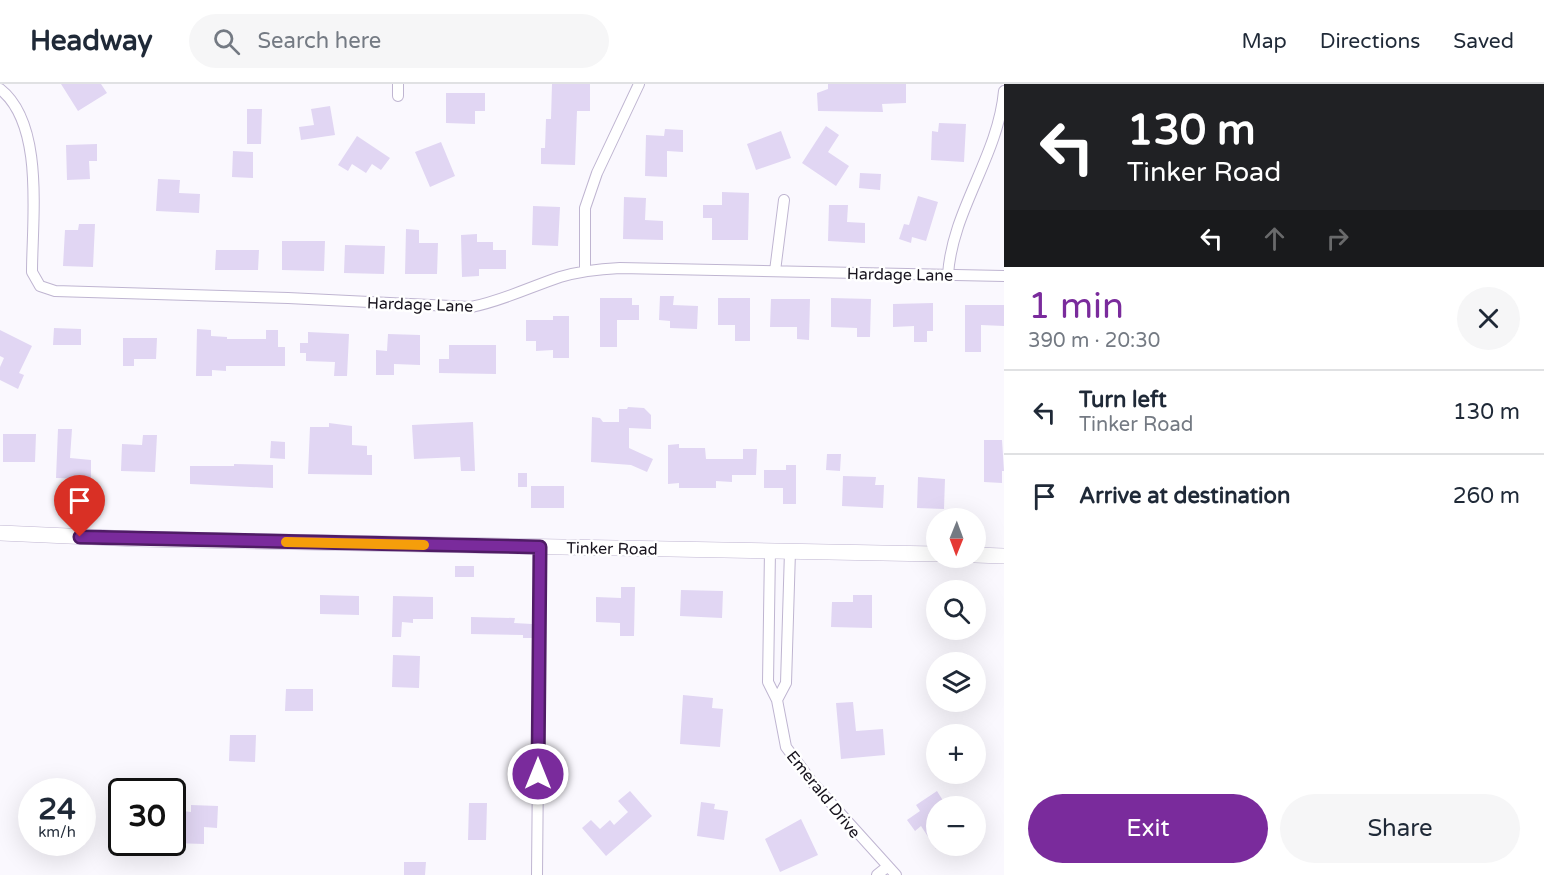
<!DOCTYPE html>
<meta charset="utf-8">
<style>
:root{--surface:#fff;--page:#f6f6f7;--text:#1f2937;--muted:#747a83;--line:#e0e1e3;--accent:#7a2b9c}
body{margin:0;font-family:"Varela Round",sans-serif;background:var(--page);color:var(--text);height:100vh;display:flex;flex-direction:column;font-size:22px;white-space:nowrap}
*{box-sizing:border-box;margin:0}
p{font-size:20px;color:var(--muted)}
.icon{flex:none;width:33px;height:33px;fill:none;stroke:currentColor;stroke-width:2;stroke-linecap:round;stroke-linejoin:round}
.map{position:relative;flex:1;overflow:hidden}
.sheet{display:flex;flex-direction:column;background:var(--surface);width:540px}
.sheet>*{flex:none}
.guide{background:#202124;color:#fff;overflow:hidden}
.needle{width:39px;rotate:181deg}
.fabs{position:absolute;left:926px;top:424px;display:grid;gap:12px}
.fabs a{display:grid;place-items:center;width:60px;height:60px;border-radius:50%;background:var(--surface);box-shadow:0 6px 24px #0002;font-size:30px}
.speed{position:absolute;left:18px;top:694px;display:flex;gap:12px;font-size:30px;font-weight:700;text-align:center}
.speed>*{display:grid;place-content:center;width:78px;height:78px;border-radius:50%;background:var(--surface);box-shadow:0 6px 24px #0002;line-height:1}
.speed small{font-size:15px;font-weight:400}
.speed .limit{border:3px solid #111;border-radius:9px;background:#fff;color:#111}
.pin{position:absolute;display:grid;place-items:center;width:51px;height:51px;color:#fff;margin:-62px -26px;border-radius:50% 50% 50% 0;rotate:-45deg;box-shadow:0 0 6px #0007}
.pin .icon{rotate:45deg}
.me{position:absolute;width:66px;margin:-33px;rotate:0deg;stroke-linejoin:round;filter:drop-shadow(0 0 4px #0008)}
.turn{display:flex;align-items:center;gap:21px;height:126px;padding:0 24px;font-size:27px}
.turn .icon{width:78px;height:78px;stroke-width:2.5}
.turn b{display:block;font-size:42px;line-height:51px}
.lanes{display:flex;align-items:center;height:57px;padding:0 24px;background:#0003;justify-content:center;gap:30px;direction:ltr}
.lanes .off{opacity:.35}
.round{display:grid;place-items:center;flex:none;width:63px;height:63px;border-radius:32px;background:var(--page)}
.headline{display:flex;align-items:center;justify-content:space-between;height:102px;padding:0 24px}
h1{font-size:36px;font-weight:600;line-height:45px;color:var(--accent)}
.cta{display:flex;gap:12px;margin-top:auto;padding:12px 24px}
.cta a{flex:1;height:69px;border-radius:36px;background:var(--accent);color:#fff;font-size:24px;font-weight:600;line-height:69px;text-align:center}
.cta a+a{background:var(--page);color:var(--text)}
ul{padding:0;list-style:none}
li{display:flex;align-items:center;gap:18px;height:84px;padding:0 24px;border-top:2px solid var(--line)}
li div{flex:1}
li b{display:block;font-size:22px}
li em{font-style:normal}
header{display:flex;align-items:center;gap:36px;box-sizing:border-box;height:84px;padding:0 30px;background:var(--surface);border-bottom:2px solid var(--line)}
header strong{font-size:28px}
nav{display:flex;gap:33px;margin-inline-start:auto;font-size:21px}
.search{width:420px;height:54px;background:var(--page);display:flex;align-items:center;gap:15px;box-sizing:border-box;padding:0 21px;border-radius:33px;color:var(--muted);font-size:22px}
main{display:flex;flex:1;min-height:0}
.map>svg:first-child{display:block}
</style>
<header>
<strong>Headway</strong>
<div class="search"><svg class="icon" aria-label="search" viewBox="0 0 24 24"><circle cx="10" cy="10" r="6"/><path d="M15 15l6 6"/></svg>Search here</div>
<nav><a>Map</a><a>Directions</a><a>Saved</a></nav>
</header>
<main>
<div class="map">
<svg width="1004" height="791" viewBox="0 0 1004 791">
<rect width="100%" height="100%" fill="#faf8fe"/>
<path fill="#e1d6f3" d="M61 0H101L107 9 78 27Z
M552 0H590V27H577L575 81 541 80V64H545L546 35H551Z
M828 0H906V19L882 20 883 28 818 27 817 9 828 5Z
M446 9H485V27H475V40L446 39Z
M330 22 335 51 301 56 299 43 314 41 311 25Z
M247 25H262L261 60H247Z
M939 39 966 40 964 78 931 76 932 47 938 48Z
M826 42 839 51 828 68 849 82 836 102 802 79Z
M665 45 683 46V68L667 67V93L645 92 646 51 664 52Z
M781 47 791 74 756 86 747 60Z
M357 52 390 74 381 86 372 80 366 89 352 80 348 87 338 81Z
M441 58 455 92 430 103 415 68Z
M97 60V77H89L90 95 67 96 66 61Z
M233 67 253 68V94L232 93Z
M860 89 881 90 880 106 859 104Z
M158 95 180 96 179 109 200 110 199 129 156 127Z
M722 108 749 109 748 156H712V134H703V121H722Z
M918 112 938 118 926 157 912 153 911 159 899 155 904 140 909 141Z
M624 113 646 114 645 136 663 137V156L623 155Z
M829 121H848L847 138 865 139V159L828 157Z
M533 122 560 123 558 162 532 161Z
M79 140H95L93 183 63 182 65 146H78Z
M406 145 419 146V159H438L437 190H405Z
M477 150V158H493V166H506V185H479V192L462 193 461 151Z
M282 157H325L324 187 282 186Z
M345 161 385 162 384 190 344 189Z
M216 166H259L258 186H215Z
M660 212H674L673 221 698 222 697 245 670 244V237L659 236Z
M600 214H632V221H639V236H617V263H600Z
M718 214H750V257H735V241H718Z
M831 214 871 215 870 253H857V244L831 243Z
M771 215H810L809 256 797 255V243H770Z
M933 219V247H927V258H914V242L893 243V220Z
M965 221H1004V242L981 241V268H965Z
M553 232H569V274H553V266L536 267V257H526V236H553Z
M54 244 81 245V261H53Z
M197 245 211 246V252L227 253V255H266V246H278V263H285V282H226V287L212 286V292H196Z
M0 246 32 262 19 289 24 291 18 305 0 296V283L4 274 0 272Z
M308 248 349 250 347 292H334L335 278 306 277V269H300V259H308Z
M388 250 420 251V281L394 280V291H376V266L387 267Z
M123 254H157L156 275H134V282H123Z
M449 261H496V290L439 289V275H449Z
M628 323 644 324 651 331V345L629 344V364L653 375 647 388 631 381 591 378 592 333 600 334 603 338H619V325H627Z
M473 338 475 387H461L460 373 414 375 412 341Z
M329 339 352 342V361L367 362V371H372V391L308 390 310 343H329Z
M58 345H72L70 374 91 376V395L56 394Z
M3 350H36L35 378H3Z
M143 351H157L155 388 121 387 122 360 142 361Z
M984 356H1002L1004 387H1002V399L984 398Z
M271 357 285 358V375L270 374Z
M679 360V364H705L706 375H743V365H757L756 391H732V398L716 397V404H679V399L668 400V361Z
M827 370H841L840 387 826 386Z
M234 380 273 381V404L190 400V382H234Z
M786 381H796V420H783V404H764V386H786Z
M518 389H527V403H518Z
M843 392 876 393 875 401H884L883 424 842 422Z
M918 393 945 395 944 425 917 424Z
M531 402H564V424H531Z
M455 482H474V493H455Z
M621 503H635L634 552H620V539L596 538V513L621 514Z
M681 506 723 507 722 534 680 532Z
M320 511 359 512V531L320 530Z
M853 511H872V544L831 543 832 518H853Z
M393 512 433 513V535H413V539L402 538 401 553H392Z
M471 533 515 534 514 539 532 540V554H523V551L471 550Z
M948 569 968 570V579H947Z
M393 571 420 572 419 604 392 603Z
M286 605H313V627H285Z
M683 611 713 614 712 624 723 625 720 663 680 660Z
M853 618 856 647 883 645 885 671 841 675 836 619Z
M230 651H256L255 678 229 677Z
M630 707 652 732 606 772 582 744 591 736 600 745 610 736 614 741 628 728 618 717Z
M937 707 947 723H936V765L921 742 915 747 907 736 920 727 916 721Z
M701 718 715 720 714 725 728 727 724 756 697 752Z
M469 719H487L486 756H468Z
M191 721 218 722 217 744 204 743V760L172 759V740L182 741 183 727 191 728Z
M801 735 818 771 780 788 765 755Z
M404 778H426L425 791H404Z"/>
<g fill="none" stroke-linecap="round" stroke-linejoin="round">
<g stroke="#bfb5d1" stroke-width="12">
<path id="street" d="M0 5C45 40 32 136 32 188L40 202 55 207 288 214 471 223C502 217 530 203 560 193 580 187 600 185 620 184L1004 192
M398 12V0
M585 186V124L597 89 639 0
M775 187 784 116
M948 191C952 126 998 73 1004 7
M770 466 768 598 777 616 786 663 812 698 896 791
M777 616 786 599 790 467
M537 791 540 463
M877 791 887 783"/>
</g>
<g stroke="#bfb5d1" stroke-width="16">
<path id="secondary" d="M0 449 137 455 936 470
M975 471 1004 472"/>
</g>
<use href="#street" stroke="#fff" stroke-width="10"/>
<use href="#secondary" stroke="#fff" stroke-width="15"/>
</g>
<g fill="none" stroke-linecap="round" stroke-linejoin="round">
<g stroke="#4f1c65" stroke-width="15">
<path id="route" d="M80 453 540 463 538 690"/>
</g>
<use href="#route" stroke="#7a2b9c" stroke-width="10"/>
<path stroke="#f59e0b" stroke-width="10" d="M286 458 424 461"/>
</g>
<g text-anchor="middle" stroke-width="5" stroke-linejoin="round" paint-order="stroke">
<g font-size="16" fill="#18141e" stroke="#fff">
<text transform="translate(900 190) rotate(1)" y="6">Hardage Lane</text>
<text transform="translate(420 220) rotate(2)" y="6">Hardage Lane</text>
<text transform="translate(612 464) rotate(1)" y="6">Tinker Road</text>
<text transform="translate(824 710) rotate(51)" y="6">Emerald Drive</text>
</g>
</g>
</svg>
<div class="fabs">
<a><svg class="needle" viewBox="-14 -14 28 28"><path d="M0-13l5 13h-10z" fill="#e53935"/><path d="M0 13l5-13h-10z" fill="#747a83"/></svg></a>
<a><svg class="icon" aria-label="search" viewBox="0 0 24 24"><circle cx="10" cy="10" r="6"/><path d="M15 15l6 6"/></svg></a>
<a><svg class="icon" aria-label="layers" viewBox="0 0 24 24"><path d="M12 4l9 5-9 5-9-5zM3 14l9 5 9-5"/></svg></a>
<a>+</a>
<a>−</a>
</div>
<div class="speed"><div>24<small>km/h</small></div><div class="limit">30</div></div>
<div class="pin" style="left:80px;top:453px;background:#d93025"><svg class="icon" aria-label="arrive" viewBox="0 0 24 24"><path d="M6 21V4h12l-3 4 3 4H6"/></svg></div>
<svg class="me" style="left:538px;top:690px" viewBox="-20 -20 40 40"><circle r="17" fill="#7a2b9c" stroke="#fff" stroke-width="3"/><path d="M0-11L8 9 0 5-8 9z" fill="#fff"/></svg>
</div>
<section class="sheet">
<div class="guide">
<div class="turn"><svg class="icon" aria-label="left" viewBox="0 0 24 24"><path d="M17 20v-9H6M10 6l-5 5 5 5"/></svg><div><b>130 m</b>Tinker Road</div></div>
<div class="lanes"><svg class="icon" aria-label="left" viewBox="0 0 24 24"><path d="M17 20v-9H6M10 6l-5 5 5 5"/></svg><svg class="icon off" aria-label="ahead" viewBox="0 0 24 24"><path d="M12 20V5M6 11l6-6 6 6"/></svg><svg class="icon off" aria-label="right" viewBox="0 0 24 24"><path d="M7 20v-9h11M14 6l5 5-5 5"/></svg></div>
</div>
<div class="headline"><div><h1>1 min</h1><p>390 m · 20:30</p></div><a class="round"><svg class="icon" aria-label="close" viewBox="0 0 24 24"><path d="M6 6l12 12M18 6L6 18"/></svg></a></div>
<ul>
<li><svg class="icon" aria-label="left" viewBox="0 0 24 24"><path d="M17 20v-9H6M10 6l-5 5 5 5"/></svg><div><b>Turn left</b><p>Tinker Road</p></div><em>130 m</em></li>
<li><svg class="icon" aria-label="arrive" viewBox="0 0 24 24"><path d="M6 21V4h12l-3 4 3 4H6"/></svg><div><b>Arrive at destination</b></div><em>260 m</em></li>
</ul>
<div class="cta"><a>Exit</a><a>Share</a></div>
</section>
</main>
